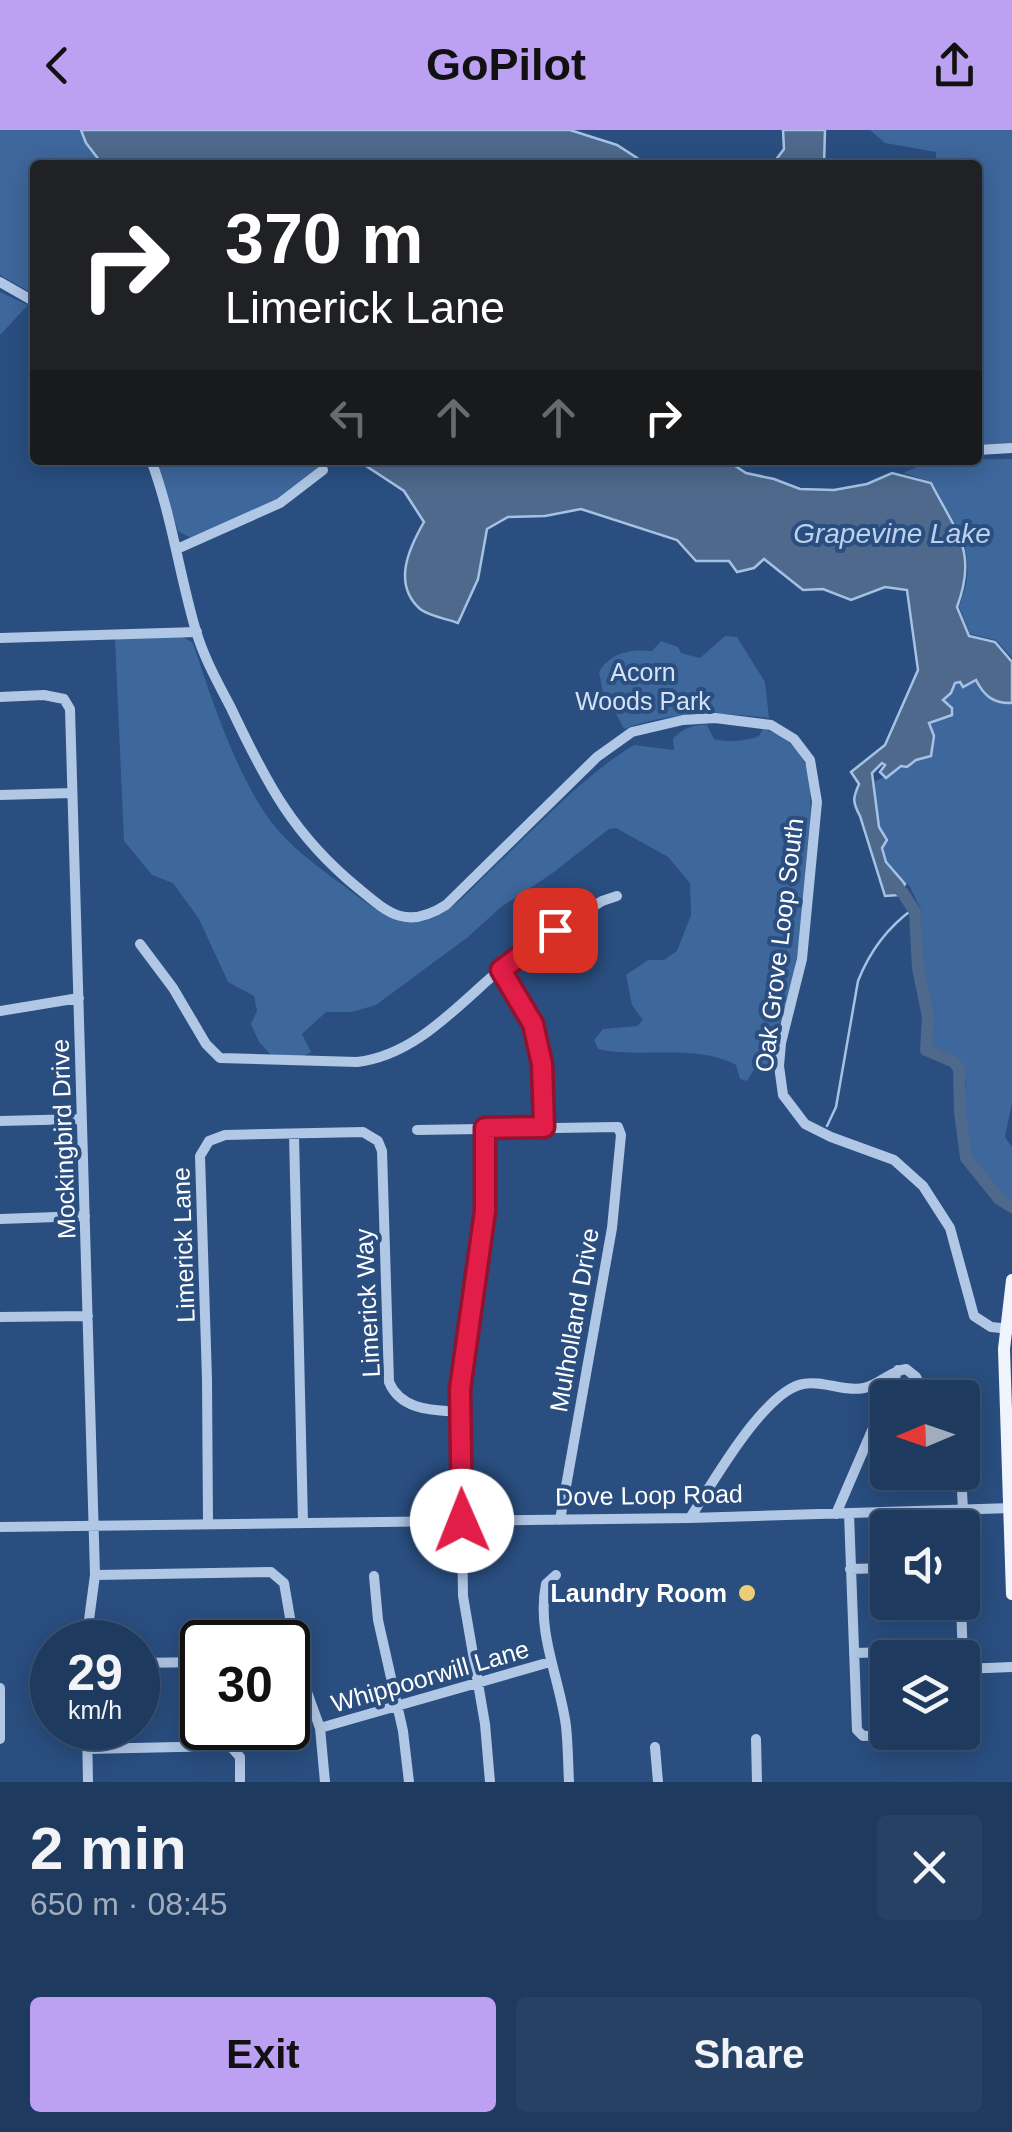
<!DOCTYPE html>
<meta charset="utf-8">
<style>
:root{--surface:#1f3a5f;--page:#274165;--text:#f1f3f6;--muted:#a1adbd;--line:#3c5474;--accent:#bca0f2}
body{margin:0;font-family:Arial,sans-serif;background:var(--page);color:var(--text);height:100vh;display:flex;flex-direction:column;font-size:38px;white-space:nowrap}
*{box-sizing:border-box;margin:0}
p{font-size:32px;color:var(--muted)}
.icon{flex:none;width:55px;height:55px;fill:none;stroke:currentColor;stroke-width:2;stroke-linecap:round;stroke-linejoin:round}
.map{position:relative;height:1652px;overflow:hidden}
.details{display:flex;flex-direction:column;background:var(--surface);flex:1}
.details>*{flex:none}
.top-card{position:absolute;left:30px;top:30px;width:952px;height:305px;border-radius:10px;box-shadow:0 5px 25px #0003,0 0 0 2px var(--line);background:#202124;color:#fff;overflow:hidden}
.needle{width:65px;rotate:268deg}
.tools{position:absolute;left:870px;top:1250px;display:grid;gap:20px}
.tools a{display:grid;place-items:center;width:110px;height:110px;border-radius:10px;background:var(--surface);box-shadow:0 5px 25px #0003,0 0 0 2px var(--line);font-size:50px}
.speed{position:absolute;left:30px;top:1490px;display:flex;gap:20px;font-size:50px;font-weight:700;text-align:center}
.speed>*{display:grid;place-content:center;width:130px;height:130px;border-radius:50%;background:var(--surface);box-shadow:0 5px 25px #0003,0 0 0 2px var(--line);line-height:1}
.speed small{font-size:25px;font-weight:400}
.speed .limit{border:5px solid #111;border-radius:15px;background:#fff;color:#111}
.pin{position:absolute;display:grid;place-items:center;width:85px;height:85px;color:#fff;margin:-42px;border-radius:20px;box-shadow:0 5px 15px #0006}
.me{position:absolute;width:110px;margin:-55px;rotate:359deg;stroke-linejoin:round;filter:drop-shadow(0 0 8px #0008)}
.turn{display:flex;align-items:center;gap:35px;height:210px;padding:0 30px;font-size:45px}
.turn .icon{width:130px;height:130px;stroke-width:2.5}
.turn b{display:block;font-size:70px;line-height:85px}
.lanes{display:flex;align-items:center;height:95px;padding:0 30px;background:#0003;justify-content:center;gap:50px;direction:ltr}
.lanes .off{opacity:.35}
.round{display:grid;place-items:center;flex:none;width:105px;height:105px;border-radius:10px;background:var(--page)}
.headline{display:flex;align-items:center;justify-content:space-between;height:170px;padding:0 30px}
h1{font-size:60px;font-weight:800;line-height:75px}
.cta{display:flex;gap:20px;margin-top:auto;padding:20px 30px}
.cta a{flex:1;height:115px;border-radius:10px;background:var(--accent);color:#111;font-size:40px;font-weight:800;line-height:115px;text-align:center}
.cta a+a{background:var(--page);color:var(--text)}
header{display:flex;justify-content:space-between;align-items:center;height:130px;padding:0 30px;background:var(--accent);color:#111;font-size:45px;font-weight:800}
.map>svg:first-child{display:block}
</style>
<header><svg class="icon" aria-label="back" viewBox="0 0 24 24"><path d="M15 5l-7 7 7 7"/></svg>GoPilot<svg class="icon" aria-label="share" viewBox="0 0 24 24"><path d="M12 15V3M7 8l5-5 5 5M5 13v7h14v-7"/></svg></header>
<div class="map">
<svg width="1012" height="1652" viewBox="0 0 1012 1652">
<rect width="100%" height="100%" fill="#294e7f"/>
<path fill="#3e679c" d="M0 0H81L86 13 103 35H35V165L0 145Z
M870 0H1012V316H978V35H936V22L885 13Z
M0 162 28 175 0 205Z
M1012 329V528L996 510 970 504 959 476C981 423 956 398 932 352L903 343 917 337 918 330Z
M154 330H327L273 373 191 408 178 401Z
M181 506 193 513C211 568 240 656 277 699 298 724 327 743 352 762 378 782 407 804 441 784 460 773 476 754 492 739 538 696 580 648 634 615L674 620 673 609C681 599 695 594 707 595L714 609C726 613 747 611 759 606L763 599C783 605 800 618 807 639 819 675 799 890 769 909L772 922 767 936 755 938 747 951 740 949 736 935C696 913 642 929 598 919L594 910 603 899 637 896 643 890 632 875 626 845 648 830H664L677 821 691 785 690 753 668 727 616 698 609 699 550 745 501 777 468 807 376 875 352 882H326L302 904 311 922 302 927 272 926 259 912 251 894 257 881 254 866 228 852 199 789 173 753 152 745 124 711 115 509Z
M725 506 737 507 765 552 769 588C718 582 674 581 624 599L612 576 604 569 599 542C611 522 631 519 652 521L661 511 678 517 681 523 700 528Z
M976 550 1007 574 1012 573V973L1005 1007 1012 1017V1074L995 1061 969 1026 963 979 966 952 960 931 930 917 928 912 932 881 923 835 921 780 910 757 886 732 882 718 886 710C875 698 873 670 872 654L876 651 932 622 933 602 929 593 950 587 944 567 955 553 967 555Z"/>
<path fill="#4e698c" stroke="#a5c2e5" stroke-width="2.5" d="M81 0H570L617 15 648 35H103L86 13Z
M783 0H825L824 35H772L784 19Z
M357 330H726L746 343 774 349 800 359 834 360 867 354 892 343 931 353C956 402 978 421 957 477L969 506 995 512 1012 532V573C994 574 984 566 976 550L963 557 960 552 955 553 951 563 943 570 952 578V585L929 593 934 606 931 626 916 630 907 637 901 636 886 648 880 642 885 635 882 633 872 643 879 697 887 710 882 718 886 732 905 754 899 765 885 766 860 686C852 671 853 668 859 654L851 642 885 615 918 540 907 460 885 457 851 470 823 459 803 460 764 429 754 438 737 442 729 431H696L677 410 581 379 545 386 508 387 487 399 478 449 458 493C447 489 429 486 420 479 392 454 409 418 424 392L404 361Z"/>
<g fill="none" stroke-linecap="round" stroke-linejoin="round">
<path stroke="#a5c2e5" stroke-width="2.5" d="M827 996 836 977 858 851C869 823 888 797 913 779"/>
<path stroke="#4e698c" stroke-width="12" d="M890 751 903 763 915 782 918 838 928 887 926 920 954 932 959 939 960 982 966 1028 999 1069 1012 1077"/>
<path stroke="#b0c7e5" stroke-width="10" d="M0 152 35 172
M978 320 1012 318
M151 330C172 386 179 444 196 501 204 528 218 553 231 578 266 652 293 705 358 758 389 784 407 800 446 775L597 627 632 602 683 590 715 588 771 595 794 609 810 630 817 672 802 829 781 913 779 936 783 965 805 994 831 1007 894 1030 923 1056 950 1098 974 1186 991 1197 1011 1199
M177 419 280 373 323 340
M0 508 197 502
M0 567 44 565 64 569 70 579 95 1445 86 1512
M0 665 71 663
M140 814 173 858 206 914 220 928 357 932C422 925 467 863 517 826 544 806 573 789 602 771L617 766
M501 840 533 895 542 933 544 997
M0 881 79 868
M0 991 82 989
M485 999V1081L460 1259 463 1466 485 1594 490 1652
M417 1000 618 997 621 1005 612 1098 560 1390
M294 1004 303 1393
M0 1089 85 1086
M0 1187 88 1186
M961 1342 963 1380
M849 1383 857 1600 863 1606 960 1602
M836 1384 898 1240
M690 1388C712 1354 764 1261 803 1254 823 1250 844 1262 864 1258 879 1255 890 1241 906 1239L916 1247 926 1268
M208 1394 207 1249 200 1026 209 1011 225 1005 363 1002 378 1011 382 1021 389 1252C401 1281 434 1280 460 1282
M0 1397 690 1388 1012 1378
M850 1439 888 1438
M95 1445 271 1442 284 1453 299 1540 320 1598 325 1652
M556 1445 546 1454C536 1502 560 1549 566 1596 568 1614 568 1633 569 1652
M374 1446 378 1490 403 1601 409 1652
M961 1472 965 1593 962 1601
M854 1523 962 1520
M138 1533 202 1532
M963 1539 1012 1537
M0 1558V1609
M87 1598 88 1652
M320 1598 550 1532
M756 1609 757 1652
M655 1617 658 1652
M87 1619 224 1616 232 1618 240 1627V1652"/>
<path stroke="#f0f5fd" stroke-width="12" d="M1012 1150 1004 1219 1012 1464"/>
</g>
<g fill="none" stroke-linecap="round" stroke-linejoin="round">
<g stroke="#92132f" stroke-width="25">
<path id="route" d="M462 1391 460 1259 485 1081V998L544 997 542 934 533 894 501 840 555 800"/>
</g>
<use href="#route" stroke="#e11d48" stroke-width="18"/>
</g>
<circle fill="#eccc77" stroke="#294e7f" stroke-width="4" cx="747" cy="1463" r="10"/>
<g text-anchor="middle" stroke-width="8" stroke-linejoin="round" paint-order="stroke">
<g font-size="25" fill="#d3e2f4" stroke="#294e7f">
<text x="643" y="551">Acorn<tspan x="643" dy="29">Woods Park</tspan></text>
</g>
<g font-size="25" fill="#fff" stroke="#294e7f">
<text transform="translate(779 815) rotate(-83)" y="9">Oak Grove Loop South</text>
<text transform="translate(63 1009) rotate(-92)" y="9">Mockingbird Drive</text>
<text transform="translate(183 1115) rotate(-92)" y="9">Limerick Lane</text>
<text transform="translate(367 1173) rotate(-93)" y="9">Limerick Way</text>
<text transform="translate(574 1190) rotate(-80)" y="9">Mulholland Drive</text>
<text transform="translate(649 1365) rotate(-1)" y="9">Dove Loop Road</text>
<text transform="translate(430 1546) rotate(-16)" y="9">Whippoorwill Lane</text>
</g>
<g font-size="25" font-weight="bold" fill="#fff" stroke="#294e7f" text-anchor="end">
<text x="727" y="1472">Laundry Room</text>
</g>
<g font-size="28" font-style="italic" fill="#bbd1ed" stroke="#294e7f">
<text x="892" y="413">Grapevine Lake</text>
</g>
</g>
</svg>
<div class="tools">
<a><svg class="needle" viewBox="-14 -14 28 28"><path d="M0-13l5 13h-10z" fill="#e53935"/><path d="M0 13l5-13h-10z" fill="#a1adbd"/></svg></a>
<a><svg class="icon" aria-label="sound" viewBox="0 0 24 24"><path d="M4 9h4l5-4v14l-5-4H4zM17 9q2 3 0 6"/></svg></a>
<a><svg class="icon" aria-label="layers" viewBox="0 0 24 24"><path d="M12 4l9 5-9 5-9-5zM3 14l9 5 9-5"/></svg></a>
</div>
<div class="speed"><div>29<small>km/h</small></div><div class="limit">30</div></div>
<div class="pin" style="left:555px;top:800px;background:#d93025"><svg class="icon" aria-label="arrive" viewBox="0 0 24 24"><path d="M6 21V4h12l-3 4 3 4H6"/></svg></div>
<svg class="me" style="left:462px;top:1391px" viewBox="-20 -20 40 40"><circle r="19" fill="#fff"/><path d="M0-13L10 11 0 6-10 11z" fill="#e11d48"/></svg>
<div class="top-card">
<div class="turn"><svg class="icon" aria-label="right" viewBox="0 0 24 24"><path d="M7 20v-9h11M14 6l5 5-5 5"/></svg><div><b>370 m</b>Limerick Lane</div></div>
<div class="lanes"><svg class="icon off" aria-label="left" viewBox="0 0 24 24"><path d="M17 20v-9H6M10 6l-5 5 5 5"/></svg><svg class="icon off" aria-label="ahead" viewBox="0 0 24 24"><path d="M12 20V5M6 11l6-6 6 6"/></svg><svg class="icon off" aria-label="ahead" viewBox="0 0 24 24"><path d="M12 20V5M6 11l6-6 6 6"/></svg><svg class="icon" aria-label="right" viewBox="0 0 24 24"><path d="M7 20v-9h11M14 6l5 5-5 5"/></svg></div>
</div>
</div>
<section class="details">
<div class="headline"><div><h1>2 min</h1><p>650 m · 08:45</p></div><a class="round"><svg class="icon" aria-label="close" viewBox="0 0 24 24"><path d="M6 6l12 12M18 6L6 18"/></svg></a></div>
<div class="cta"><a>Exit</a><a>Share</a></div>
</section>
